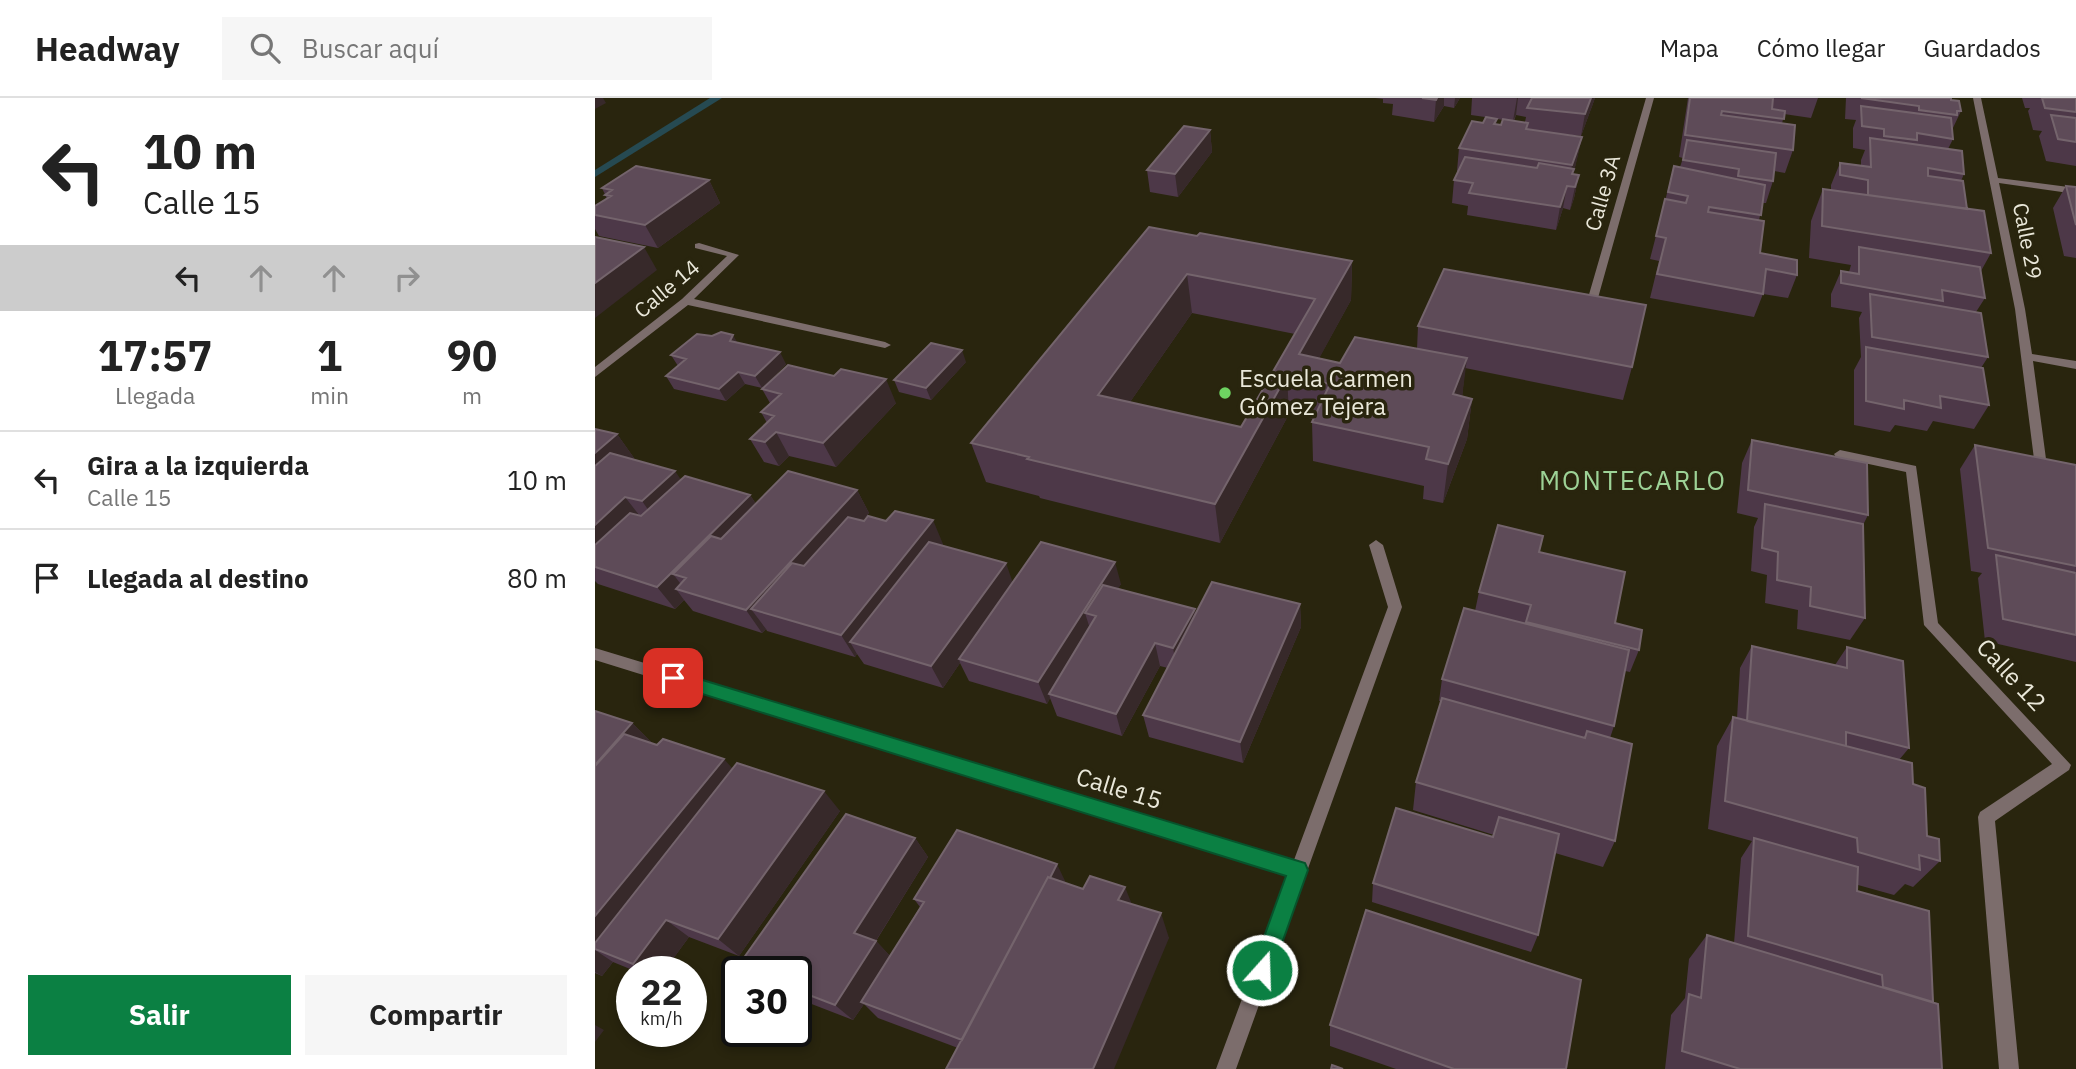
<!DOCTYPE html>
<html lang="es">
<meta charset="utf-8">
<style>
:root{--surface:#fff;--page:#f6f6f6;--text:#222;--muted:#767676;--line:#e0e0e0;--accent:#0b8043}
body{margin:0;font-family:"IBM Plex Sans",sans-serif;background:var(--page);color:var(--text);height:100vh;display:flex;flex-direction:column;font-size:26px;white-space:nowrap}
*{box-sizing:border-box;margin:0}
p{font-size:23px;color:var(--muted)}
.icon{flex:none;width:38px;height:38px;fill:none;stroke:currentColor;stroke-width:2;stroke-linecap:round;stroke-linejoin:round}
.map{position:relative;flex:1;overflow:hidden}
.drawer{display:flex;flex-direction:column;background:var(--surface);width:595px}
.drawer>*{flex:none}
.banner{background:#fff;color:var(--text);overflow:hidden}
.speed{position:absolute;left:21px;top:858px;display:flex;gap:14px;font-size:35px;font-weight:700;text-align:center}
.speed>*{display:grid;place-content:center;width:91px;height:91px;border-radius:50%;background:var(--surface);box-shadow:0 4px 10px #0003;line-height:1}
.speed small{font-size:18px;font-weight:400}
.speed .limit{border:4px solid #111;border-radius:10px;background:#fff;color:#111}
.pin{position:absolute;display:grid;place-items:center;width:60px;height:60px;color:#fff;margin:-30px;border-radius:14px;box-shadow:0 4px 10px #0006}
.me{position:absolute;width:77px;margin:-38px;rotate:20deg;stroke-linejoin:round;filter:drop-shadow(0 0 5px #0008)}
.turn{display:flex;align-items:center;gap:24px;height:147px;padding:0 28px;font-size:32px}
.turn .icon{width:91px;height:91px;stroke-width:2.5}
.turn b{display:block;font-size:49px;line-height:60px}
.lanes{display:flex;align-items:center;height:66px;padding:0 28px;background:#0003;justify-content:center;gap:35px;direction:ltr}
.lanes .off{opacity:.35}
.eta{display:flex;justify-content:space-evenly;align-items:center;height:119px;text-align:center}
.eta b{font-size:42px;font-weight:700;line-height:49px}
.button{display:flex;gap:14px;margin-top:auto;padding:14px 28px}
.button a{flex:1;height:80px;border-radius:0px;background:var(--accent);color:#fff;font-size:28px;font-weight:700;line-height:80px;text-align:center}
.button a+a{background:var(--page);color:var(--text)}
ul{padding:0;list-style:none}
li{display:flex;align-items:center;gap:21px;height:98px;padding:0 28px;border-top:2px solid var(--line)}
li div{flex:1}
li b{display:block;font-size:26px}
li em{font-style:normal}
header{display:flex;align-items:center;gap:42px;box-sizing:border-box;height:98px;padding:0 35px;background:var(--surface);border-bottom:2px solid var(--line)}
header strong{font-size:33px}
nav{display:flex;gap:38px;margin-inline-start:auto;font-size:24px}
.search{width:490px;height:63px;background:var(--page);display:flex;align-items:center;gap:18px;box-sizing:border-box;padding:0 24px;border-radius:0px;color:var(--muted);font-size:26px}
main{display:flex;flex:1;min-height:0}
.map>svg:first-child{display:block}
</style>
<header>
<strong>Headway</strong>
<div class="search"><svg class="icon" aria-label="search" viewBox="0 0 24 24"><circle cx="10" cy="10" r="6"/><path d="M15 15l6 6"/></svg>Buscar aquí</div>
<nav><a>Mapa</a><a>Cómo llegar</a><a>Guardados</a></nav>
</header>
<main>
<section class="drawer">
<div class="banner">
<div class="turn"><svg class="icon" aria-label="left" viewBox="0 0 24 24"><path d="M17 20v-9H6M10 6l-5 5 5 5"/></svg><div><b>10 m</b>Calle 15</div></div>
<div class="lanes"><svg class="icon" aria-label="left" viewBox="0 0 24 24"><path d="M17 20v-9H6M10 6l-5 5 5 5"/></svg><svg class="icon off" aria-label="ahead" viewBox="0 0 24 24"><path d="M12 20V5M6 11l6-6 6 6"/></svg><svg class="icon off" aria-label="ahead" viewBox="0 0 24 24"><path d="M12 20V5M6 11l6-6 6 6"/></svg><svg class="icon off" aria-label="right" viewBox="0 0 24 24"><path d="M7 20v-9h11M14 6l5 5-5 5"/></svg></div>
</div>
<div class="eta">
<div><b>17:57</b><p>Llegada</p></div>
<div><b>1</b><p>min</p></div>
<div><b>90</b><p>m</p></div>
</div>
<ul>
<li><svg class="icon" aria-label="left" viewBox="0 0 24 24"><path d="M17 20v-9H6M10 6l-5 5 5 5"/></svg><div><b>Gira a la izquierda</b><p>Calle 15</p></div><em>10 m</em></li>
<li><svg class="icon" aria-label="arrive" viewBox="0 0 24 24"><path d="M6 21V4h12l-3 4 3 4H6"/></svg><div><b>Llegada al destino</b></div><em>80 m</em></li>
</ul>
<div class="button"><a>Salir</a><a>Compartir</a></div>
</section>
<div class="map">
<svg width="1481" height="971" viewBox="0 0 1481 971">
<rect width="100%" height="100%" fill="#29250e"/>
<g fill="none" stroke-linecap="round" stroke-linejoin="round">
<path fill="#264a52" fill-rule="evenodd" d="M115 0H127L0 79V72Z"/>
<path fill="#7c6d6c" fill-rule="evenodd" d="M1051 0H1059L1003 200 998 203 994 202 993 200Z
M1378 0H1386L1403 80 1481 90V96L1404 85 1430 211 1437 256 1481 263V271L1438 263 1451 361 1445 365 1439 361 1420 211Z
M104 145 144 157 99 201 290 244 296 247 290 250 93 207 0 279V269L87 201 132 158 100 150V146Z
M1245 352 1321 368 1343 525 1476 667 1474 672 1400 723 1424 971H1404L1383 719 1385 714 1457 666 1329 527 1311 374 1241 359 1239 356Z
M781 442 788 447 807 509 641 971H621L693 777 0 562V550L699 762 793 509 774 447Z"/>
</g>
<path fill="#4d3848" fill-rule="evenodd" d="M780 0H865L859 10 849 8 839 24 797 17 798 6 788 5V1Z
M877 0H1000L986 38 958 35 987 39 978 77H984L979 100 975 112 968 110 961 132 872 117 873 108 857 105 859 82 863 73H862L864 50 888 25 890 19 876 17ZM921 17 931 19 930 24 919 23ZM902 21 908 22 906 27 901 26Z
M1093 0H1223L1216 20 1189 16 1187 26 1198 52 1190 75 1179 73 1178 83 1171 105H1168L1164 122 1165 155 1202 177 1193 200 1168 196 1159 219 1055 200 1064 163 1055 161 1079 68 1085 69 1088 60 1084 59Z
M1251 0H1356V2L1366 13 1357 32 1358 41 1353 51 1369 76 1366 83 1372 111 1396 155 1386 173 1390 200 1381 214 1393 259 1386 270 1394 307 1379 331 1338 323 1332 333 1300 327 1295 334 1259 327V272L1266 259 1264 220 1267 214 1236 209V196L1246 173 1254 174 1256 167 1214 160 1216 123 1228 91 1236 92V87L1245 65 1266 68V62L1270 52 1258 50V30L1261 22 1250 21Z
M1427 0H1481V68L1451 63 1444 38 1447 33 1438 32 1433 13 1435 10H1430Z
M615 32 617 54 583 99 555 94 552 72Z
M114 82 125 105 63 150 4 138 0 131V108L12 101 7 90Z
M1471 88 1481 89V160L1469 158 1458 110Z
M602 138 757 163 756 202 724 260 745 265 822 251 823 228 1037 269 1028 302 870 270 867 299 877 301 872 341 848 405 828 401 829 388 718 363 717 324 718 321 694 316 625 445 445 400 444 398 391 384 376 345ZM597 215 700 236 646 329 535 304Z
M142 244 191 266 167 290 150 286 131 303 79 291 71 278 83 268 76 257Z
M371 264 336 302 304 294 299 282Z
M167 291 301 305 241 369 194 358 184 368 169 364 155 341 172 325 166 314 175 305Z
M0 331 22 336 39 360 37 361 86 381 155 397 161 406 262 392 274 415 267 423 348 446 346 448 418 484 526 486 523 490 601 516 705 506 706 529 648 665 554 639 548 617 573 570 565 568 527 638 462 618 455 600 452 606 374 583 365 565 348 590 269 566 262 556 260 559 172 533 171 531 167 535 98 513 89 502 80 511 3 486 0 483Z
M1157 342 1273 417 1268 427 1270 520 1255 542 1202 531 1203 512 1170 505 1172 477 1156 473 1159 429 1163 420 1142 415 1147 365Z
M1380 347 1481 368V564L1390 543 1383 480 1387 475 1376 473 1365 371Z
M944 454 1020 525 1044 552 1035 574 1030 573 1019 628 1015 640 1020 743 1008 769 960 755 943 837 936 854 777 804 778 785 898 739 899 737 818 712 821 684 846 603H844L847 581 880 513 884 494Z
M1157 548 1240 567 1252 549 1314 650 1304 662 1318 686 1332 738 1345 763 1318 789 1310 786 1299 797 1263 787 1262 793 1338 904 1347 971H1070L1076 917 1090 900 1094 861 1112 837 1139 845 1146 760 1157 743 1113 731 1122 648 1138 619 1142 620 1145 570Z
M0 613 37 625 57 645 138 671 245 713 144 858 94 839 69 873H40L18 864 7 878 0 875Z
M320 740 333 759 281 843 295 858 325 809 319 801 471 785 536 806 574 840 363 950 283 920 269 906 258 922 201 900V873H149L143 868Z
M735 927 971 971H801L735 948Z"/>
<path fill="#37292a" d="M0 0H8L11 5 0 11Z
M842 0H849V8L839 24 841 2Z
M860 0H865L859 10Z
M922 0H923L921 17 918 23Z
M996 0H1000L986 38 990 16Z
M615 32 617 54 583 99 580 76Z
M987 39 976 88 977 78 973 90 977 67Z
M984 77 979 100 975 112 980 89Z
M114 82 125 105 63 150 50 127Z
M972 88 968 110 961 132 965 109Z
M49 149 62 172 0 220V185Z
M757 163 756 202 713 281 704 256Z
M592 176 597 215 512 337 503 297Z
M138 237 145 249 135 243Z
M367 252 371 264 336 302 331 290Z
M185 254 191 266 167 290 160 278Z
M872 260 867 300 858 296Z
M143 274 150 286 131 303 124 291Z
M692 277 694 316 625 445 620 406Z
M291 281 301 305 241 369 228 345Z
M877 301 872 341 848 405 853 366Z
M181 334 194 358 184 368 170 344Z
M22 336 39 360 0 394V355Z
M80 373 96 396 64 427 47 403Z
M262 392 274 415 182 518 156 511 171 531 167 535 151 512Z
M155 397 170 420 91 480 78 476 92 494 81 491 89 502 80 511 62 489Z
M30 399 48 422 0 468V427Z
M338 422 348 446 268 548 255 544 262 556 260 559 246 537Z
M520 464 526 486 503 523 501 518 490 515 496 534 454 596 455 600 452 606 443 584Z
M411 465 419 488 364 561 365 565 348 590 336 568Z
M705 506 706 529 648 665 645 644Z
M600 511 604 533 582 572 578 550Z
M560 545 565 568 527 638 521 616Z
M37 625 66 654 0 667Z
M129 661 155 690 0 851V818Z
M229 693 245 713 144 858 123 841Z
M320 740 333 759 275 852 259 835Z
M462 766 471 785 381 957 368 942Z
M530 789 540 814 523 802Z
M566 815 574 840 519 971H498Z
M71 822 94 839 69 873H50L38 866Z
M281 843 297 860 266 904 269 906 258 922 240 907Z
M0 852 18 864 7 878 0 874Z
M0 927 9 932 0 944Z"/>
<path fill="#5e4b58" stroke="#74646c" stroke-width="2" fill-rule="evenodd" d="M827 0H842L841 2Z
M937 0H996L990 16 932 10Z
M1095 0H1178L1177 11 1190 13 1189 21 1127 13 1126 17 1200 27 1198 52 1090 37Z
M1266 0H1356V2L1364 3 1366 13H1362V17L1324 12V8Z
M1447 0H1481V14L1450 10Z
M1266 8 1356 20 1358 41 1322 35V42L1289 38V31L1267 28Z
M1456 17 1481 20V44L1463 41Z
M891 19 902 21 899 26 906 27 908 21 933 25 931 31 987 39 977 67 864 50 877 23 888 25Z
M589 28 615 32 580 76 552 72Z
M1275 40 1367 53 1369 76 1333 70V78L1368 83 1372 111 1273 97V82L1245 77V65L1276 69Z
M1092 42 1181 55 1178 83 1143 78 1144 71 1088 62Z
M870 59 942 70 944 65 979 71 977 76 984 77 980 89 972 88 965 109 874 95 878 85 859 82Z
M41 68 114 82 50 127 0 117V108L16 98 10 97 17 92 7 90Z
M1079 68 1170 87 1166 117 1114 109 1113 114 1169 123 1165 155 1202 162V177L1171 171 1168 196 1062 176 1071 140 1061 138 1070 101 1091 105 1093 98 1073 94Z
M1471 88 1481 89V127Z
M1228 91 1389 113 1396 155 1227 128Z
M554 129 602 138 605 135 757 163 704 256 745 265 760 239 872 260 858 296 877 301 853 366 831 361 834 349 717 324 735 286 692 277 620 406 432 361 434 359 376 345ZM592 176 720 201 646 329 503 297Z
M0 139 49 149 0 185Z
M1264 149 1385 169 1390 200 1347 192 1348 203 1246 185V173L1264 176Z
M849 171 1051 207 1037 269 823 228Z
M1275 196 1386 215 1393 259 1277 239Z
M126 234 138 237 135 243 185 254 160 278 143 274 124 291 71 278 91 261 76 257 102 236 117 238Z
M336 245 367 252 331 290 299 282Z
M1271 249 1388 270 1394 307 1345 298 1346 310 1309 302V311L1271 303Z
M193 267 239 278 246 271 291 281 228 345 181 334 170 344 155 341 179 318 166 314 186 296 167 291Z
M0 331 22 336 0 355Z
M1157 342 1272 365 1273 417 1153 392Z
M1380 347 1481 367V468L1393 450Z
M15 355 80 373 47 403 30 399 0 427V368Z
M193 373 262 392 151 512 81 491 91 480 78 476 116 438 126 441Z
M90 378 155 397 62 489 0 469V447L35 415 46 418Z
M1170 406 1268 426 1270 520 1215 508 1216 489 1182 482 1183 454 1167 450Z
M300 413 338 422 246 537 156 511 197 465 209 468 253 419 269 423 273 418 291 423Z
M903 427 948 438 944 454 1030 474 1020 525 1047 532 1044 552 931 524 936 507 884 494Z
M334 444 411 465 336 568 255 544Z
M446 444 520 464 443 584 364 561Z
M1401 457 1481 475V537L1408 521Z
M617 484 705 506 645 644 548 617Z
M508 487 600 511 578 550 560 545 521 616 454 596 501 518 490 515Z
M869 510 1034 552 1019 628 847 581Z
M1157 548 1252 570V549L1308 563 1314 650 1251 634V648L1152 623Z
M847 600 990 640 992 633 1037 646 1020 743 821 684Z
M0 613 37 625 0 667Z
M1138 619 1317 665 1318 686 1330 690 1332 738 1344 741 1345 763 1324 757 1325 772 1263 754 1262 740 1130 703Z
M29 636 62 647 68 641 129 661 0 818V668Z
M142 665 229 693 123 841 71 822 38 866 0 851V845Z
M801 710 898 739 904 719 964 736 943 837 778 785Z
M251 716 320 740 259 835 281 843 240 907 201 892V873H155L143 868Z
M362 732 462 766 455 780 453 779 367 942 266 904 329 804 319 801Z
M1159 740 1263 769 1262 793 1334 813 1338 904 1288 889 1287 877 1153 838Z
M495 778 530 789 523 802 566 815 498 971H351L453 779 488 791Z
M771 812 986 882 971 971H859L735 927Z
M1112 837 1343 906 1347 971H1145L1087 953 1094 896 1106 900Z
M737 967 748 971H736Z"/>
<path fill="#0b8043" stroke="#07532c" stroke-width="2" d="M78 573 710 765 713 772 675 879 667 882 660 879 657 872 691 778 72 585 70 580 72 575Z"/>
<circle fill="#6ed361" stroke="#29250e" stroke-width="2.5" cx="630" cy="295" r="7"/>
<g text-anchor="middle" stroke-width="7" stroke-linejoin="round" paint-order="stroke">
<g font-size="21" fill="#eae8da" stroke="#29250e">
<text transform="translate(1008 95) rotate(-74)" y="7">Calle 3A</text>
<text transform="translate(1432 143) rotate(79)" y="7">Calle 29</text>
<text transform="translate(72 191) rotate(-40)" y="7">Calle 14</text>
</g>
<g font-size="24" fill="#eae8da" stroke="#29250e" text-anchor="start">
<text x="644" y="289">Escuela Carmen<tspan x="644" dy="28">Gómez Tejera</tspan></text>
</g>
<g font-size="24" fill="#eae8da" stroke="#29250e">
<text transform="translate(1416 577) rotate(47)" y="8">Calle 12</text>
<text transform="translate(524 691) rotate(17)" y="8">Calle 15</text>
</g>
<g font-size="26" letter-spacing="2" fill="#9dd296" stroke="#29250e">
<text x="1038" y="392">MONTECARLO</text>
</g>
</g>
</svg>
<div class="speed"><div>22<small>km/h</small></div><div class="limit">30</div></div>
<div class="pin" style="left:78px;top:580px;background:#d93025"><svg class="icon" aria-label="arrive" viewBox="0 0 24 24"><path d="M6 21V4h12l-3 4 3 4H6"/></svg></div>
<svg class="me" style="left:667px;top:872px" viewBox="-20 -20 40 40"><circle r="17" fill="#0b8043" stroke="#fff" stroke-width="3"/><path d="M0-11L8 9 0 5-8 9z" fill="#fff"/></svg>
</div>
</main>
